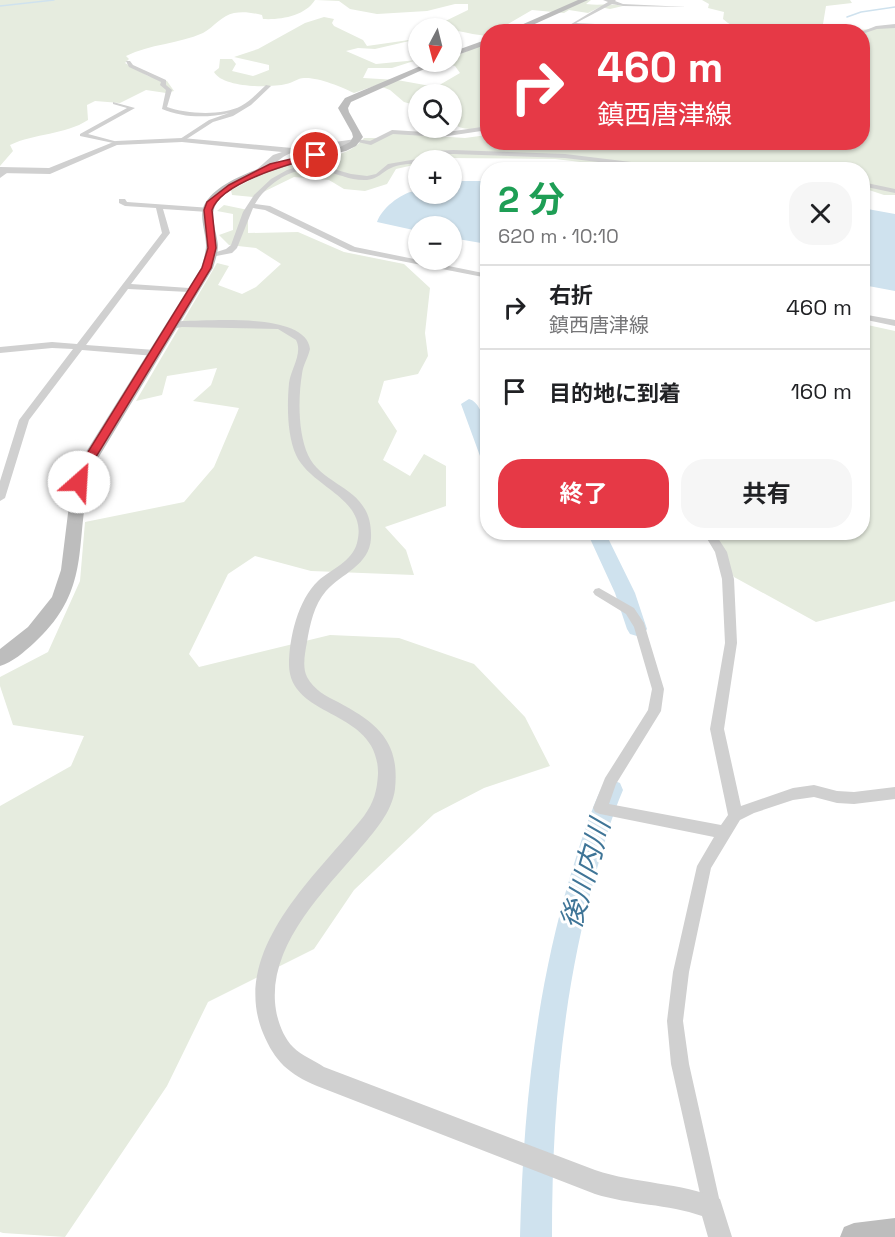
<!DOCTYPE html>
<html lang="ja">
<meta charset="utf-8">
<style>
:root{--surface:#fff;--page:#f6f6f6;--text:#202124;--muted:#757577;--line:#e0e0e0;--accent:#e63946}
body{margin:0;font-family:"Space Grotesk","Noto Sans JP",sans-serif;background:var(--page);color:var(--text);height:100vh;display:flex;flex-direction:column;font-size:22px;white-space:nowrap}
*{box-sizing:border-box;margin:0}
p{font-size:20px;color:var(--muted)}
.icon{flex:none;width:33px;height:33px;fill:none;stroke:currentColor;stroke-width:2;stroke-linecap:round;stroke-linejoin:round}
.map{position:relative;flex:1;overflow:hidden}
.sheet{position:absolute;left:480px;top:162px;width:390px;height:378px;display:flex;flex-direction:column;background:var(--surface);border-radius:24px;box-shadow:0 2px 4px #0004}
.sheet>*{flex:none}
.hud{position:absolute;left:480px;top:24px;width:390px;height:126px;border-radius:24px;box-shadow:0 2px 4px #0004;background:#e63946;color:#fff;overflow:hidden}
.needle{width:39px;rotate:187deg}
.buttons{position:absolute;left:408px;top:18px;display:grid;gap:12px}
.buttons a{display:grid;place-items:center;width:54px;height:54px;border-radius:50%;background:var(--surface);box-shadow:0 2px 4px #0004;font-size:30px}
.pin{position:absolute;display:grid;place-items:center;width:51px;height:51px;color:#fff;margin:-26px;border:3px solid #fff;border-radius:50%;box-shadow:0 2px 6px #0007}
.me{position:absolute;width:66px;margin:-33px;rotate:26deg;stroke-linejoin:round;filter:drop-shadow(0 0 4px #0008)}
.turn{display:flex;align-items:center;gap:21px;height:126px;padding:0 18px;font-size:27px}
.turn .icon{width:78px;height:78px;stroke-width:2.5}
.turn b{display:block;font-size:42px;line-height:51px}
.round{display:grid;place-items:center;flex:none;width:63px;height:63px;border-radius:24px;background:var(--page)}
.headline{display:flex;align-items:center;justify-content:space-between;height:102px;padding:0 18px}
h1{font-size:36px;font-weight:700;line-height:45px;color:#1e9e55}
.action{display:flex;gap:12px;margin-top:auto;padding:12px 18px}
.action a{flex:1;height:69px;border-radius:24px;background:var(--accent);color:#fff;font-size:24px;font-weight:700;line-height:69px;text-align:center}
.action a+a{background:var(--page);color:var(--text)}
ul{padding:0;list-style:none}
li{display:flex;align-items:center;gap:18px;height:84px;padding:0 18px;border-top:2px solid var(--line)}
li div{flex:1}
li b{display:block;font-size:22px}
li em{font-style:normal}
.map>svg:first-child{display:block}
</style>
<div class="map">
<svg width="895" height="1237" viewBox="0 0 895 1237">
<rect width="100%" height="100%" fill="#fff"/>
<path fill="#e6ecdf" d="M0 0H315C305 16 281 20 263 19L262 15C253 13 244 11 234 13 222 15 214 27 203 33 178 44 150 44 126 56L129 59 125 63 148 76 167 81 174 91 166 93 146 90 120 103 95 101 87 105 88 120C65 135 35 133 10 145L13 151 0 166Z
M316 0H591L586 4C599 6 610 3 623 6L610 9 600 7 588 13 569 10 564 13 532 10 508 24 510 30 520 31 488 32 487 36C467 34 451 28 431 28L468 10V4H455L427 11 377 14 350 9 339 1Z
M702 0H850L852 3 826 6 823 24 804 27 802 31C775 32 743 38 723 19L724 12 708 8 709 4Z
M324 17 334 19 332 23 334 26 363 40 367 46 409 40 418 35V39L375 49 358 48 346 51 376 64 417 60 392 68H368L363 78 397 80 436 87 460 73 455 66 442 62H452V58L487 42V45L480 49 487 50V126C475 129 462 132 452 122V94H418V106L404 102 390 90 377 85 354 93C342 87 318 77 304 78 298 78 292 83 286 84 270 88 223 88 214 72L219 68 220 59H232L236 64 232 71 253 76 269 70V65L234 57 258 49 305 23Z
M895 26V195H884L863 188 862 170H648L555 159 447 158 418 160V164L396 169 387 184 365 191 344 189 329 180 294 177 253 197 232 195 231 190C246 183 262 173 277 168 304 159 345 162 364 138H381L390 133 465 138 487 135 488 142H862V32L851 31Z
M224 205 248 210V233L298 232 344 252 404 264 430 288 425 333 428 356 418 374 384 381 378 402 397 431 383 460 410 476 424 454 446 466V506L385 527 406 550 414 575 311 571 255 556 228 574 189 654 199 667 330 635 399 638 474 664 525 717 550 766 484 788 434 814 354 890 314 949 208 1002 167 1086 65 1237 3 1233 0 1232V806L71 766 84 736 13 725 0 686V677L48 652 80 581 85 522 184 502 214 467 239 408 193 401 211 385 217 368 167 376 162 395 136 401 217 263 229 266 218 285 242 294 256 287 281 264 256 248 229 245 219 235 233 230V214L217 211Z
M863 324 895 331V601L816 622 734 577 708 533 862 532Z"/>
<path fill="#cfe2ee" d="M452 181H487V244L452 238V226H418V231L377 222C382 208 400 194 414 191L418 194H452Z
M862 208 895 214V291L863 285Z"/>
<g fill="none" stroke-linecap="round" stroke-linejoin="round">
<path stroke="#cfe2ee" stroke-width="1.5" d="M0 6 54 0
M847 17 861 12 895 7"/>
<path fill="#cfe2ee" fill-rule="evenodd" d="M469 399C487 404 488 446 488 461L480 456 461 404Z
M587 532H605L635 593 647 629 644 634 637 636 630 634 627 629 615 593Z
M612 780 620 783 623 790C611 818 603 847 595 876 562 994 552 1115 552 1237H520C523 1115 535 995 570 877 580 845 589 813 604 783Z"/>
<path fill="#d0d0d0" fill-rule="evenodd" d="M603 0H616L615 1 623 4 687 7 623 6 612 4 576 23 691 29 688 31 573 25 564 32H558L608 2Z
M895 24V28L877 29 862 34 861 32 876 26Z
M126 61H130L133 65 166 80V85L172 90 167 107C186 114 223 116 241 106 251 101 258 92 266 85L271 86 251 105 233 116 213 122 182 142 179 140 180 139 209 120 229 113C208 118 183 118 162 109L166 90 160 85 161 82 129 67Z
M113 102 135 108 88 134 118 142V144L80 136V134L127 108 113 104Z
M488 126V130L441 137 393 134 371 145 353 141 356 139 370 141 392 130 441 133Z
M453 150 565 154 656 165 715 163 758 166 795 163 828 170 795 167 764 170 715 167 656 169 565 158 453 154 433 155 424 160H418V163C410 164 398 164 391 168 382 172 378 179 367 180 351 181 336 173 321 170 295 164 267 183 255 204L270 206 355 247 488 274V278L350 251 265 210 253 208 237 248 232 253 211 257 207 255 226 249 231 245 243 212 254 195 271 179 287 170 304 165H319L351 174 367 176 376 174 388 164 417 159 432 151Z
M6 169 11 170 0 178V173Z
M862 182 895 189V193L862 186Z
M119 199H125L127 202 211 208 212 210 208 212 163 209 170 233 131 284 189 288 193 290 189 292 128 289 86 345 155 350 159 353 155 356 82 350 29 420 5 498 0 501V481L19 420 73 349 52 348 0 353V347L52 342 77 344 162 233 156 208 125 206 119 203Z
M862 314 895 320V326L862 319Z
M703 532H714L727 552 734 579 737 643 724 729 741 806 793 788 814 785 837 791 854 792 895 787V799L854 804 837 803 814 797 793 800 754 813 740 820 711 868 689 972 683 1021 689 1064 721 1207 719 1214 712 1216 705 1214 703 1207 671 1064 667 1021 673 972 697 866 714 837 600 814 595 812 593 808 605 778 648 710 652 689 634 627 626 614 595 595 593 592 595 589 599 588 634 608 644 623 664 689 661 711 616 784 609 804 721 825 728 815 710 729 725 643 722 579 715 552Z"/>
<path fill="#d0d0d0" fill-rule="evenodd" d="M182 138 292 148 356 139 360 141C341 152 315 147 294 152 279 156 271 170 258 176L255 175V171L273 155 282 152 182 142 117 145 50 174 0 173V167L49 168 116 141Z
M182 321C210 321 306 312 310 349 308 358 303 365 302 374 298 398 298 433 308 455 324 489 373 486 371 538 370 565 341 574 326 591 314 605 310 624 307 642 305 653 302 667 307 677 314 690 326 696 338 702 377 723 400 741 395 789 392 813 373 833 358 851 323 892 271 943 275 1002 276 1017 282 1036 293 1047 302 1056 314 1060 324 1067L595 1170C636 1184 680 1182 720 1199L732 1237H708L702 1216C668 1204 630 1205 595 1194L317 1086C289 1074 275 1062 263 1033 229 950 317 875 364 816 374 802 377 791 378 774 379 708 290 720 289 665 289 638 298 600 318 581 331 569 352 562 357 543 369 498 311 488 296 455 287 435 287 405 289 383 291 369 303 353 296 340L278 329 182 327 171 329 166 326Z"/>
<path fill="#bdbdbd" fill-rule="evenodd" d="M578 0H588L517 32H505Z
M488 39V44L452 57V52Z
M430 62H440L351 102 348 108 349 112 363 137 356 146 346 151C318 158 223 177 214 209 211 219 217 234 218 245 218 253 215 261 213 268L97 460C68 531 100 583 34 643 24 652 13 662 0 666V649L28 627 52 597 61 570 71 489 81 460 201 268C203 261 206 253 206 245 206 234 200 219 203 208 216 172 306 155 340 147L350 142 353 137 352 133 338 108 345 98Z
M895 1218V1237H840L844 1227 854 1223Z"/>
</g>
<path fill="#e63946" stroke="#96252e" stroke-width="1.5" d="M316 153 320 155 319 156C293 163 221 182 212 210L216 248 211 268 94 460 85 482 79 485 75 484 73 482 83 460 202 268 208 248 204 210 207 202 229 185 270 164Z"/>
<g text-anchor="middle" stroke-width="6" stroke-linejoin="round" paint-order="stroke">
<g font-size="28" font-style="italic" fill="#3f7597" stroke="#fff">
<text transform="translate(585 874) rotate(-74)" y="10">後川内川</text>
</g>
</g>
</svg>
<div class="buttons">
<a><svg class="needle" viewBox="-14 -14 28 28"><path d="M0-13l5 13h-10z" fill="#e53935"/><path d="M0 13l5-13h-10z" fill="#757577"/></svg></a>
<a><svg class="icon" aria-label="search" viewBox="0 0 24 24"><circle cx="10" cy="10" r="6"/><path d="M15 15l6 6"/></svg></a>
<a>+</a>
<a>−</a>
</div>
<div class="pin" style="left:316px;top:155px;background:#d93025"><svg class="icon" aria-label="arrive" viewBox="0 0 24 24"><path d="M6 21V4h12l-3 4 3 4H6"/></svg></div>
<svg class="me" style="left:79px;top:482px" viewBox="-20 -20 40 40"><circle r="19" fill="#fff"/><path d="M0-13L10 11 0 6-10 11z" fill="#e63946"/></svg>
<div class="hud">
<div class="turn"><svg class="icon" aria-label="right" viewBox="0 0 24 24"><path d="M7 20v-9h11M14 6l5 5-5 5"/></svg><div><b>460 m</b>鎮西唐津線</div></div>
</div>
<section class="sheet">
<div class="headline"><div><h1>2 分</h1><p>620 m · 10:10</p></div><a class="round"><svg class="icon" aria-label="close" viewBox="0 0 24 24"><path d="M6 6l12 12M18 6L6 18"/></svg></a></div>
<ul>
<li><svg class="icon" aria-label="right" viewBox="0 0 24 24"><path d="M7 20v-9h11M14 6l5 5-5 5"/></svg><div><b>右折</b><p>鎮西唐津線</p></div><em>460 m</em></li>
<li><svg class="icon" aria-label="arrive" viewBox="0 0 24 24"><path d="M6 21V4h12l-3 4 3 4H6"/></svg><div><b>目的地に到着</b></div><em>160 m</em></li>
</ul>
<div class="action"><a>終了</a><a>共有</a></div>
</section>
</div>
